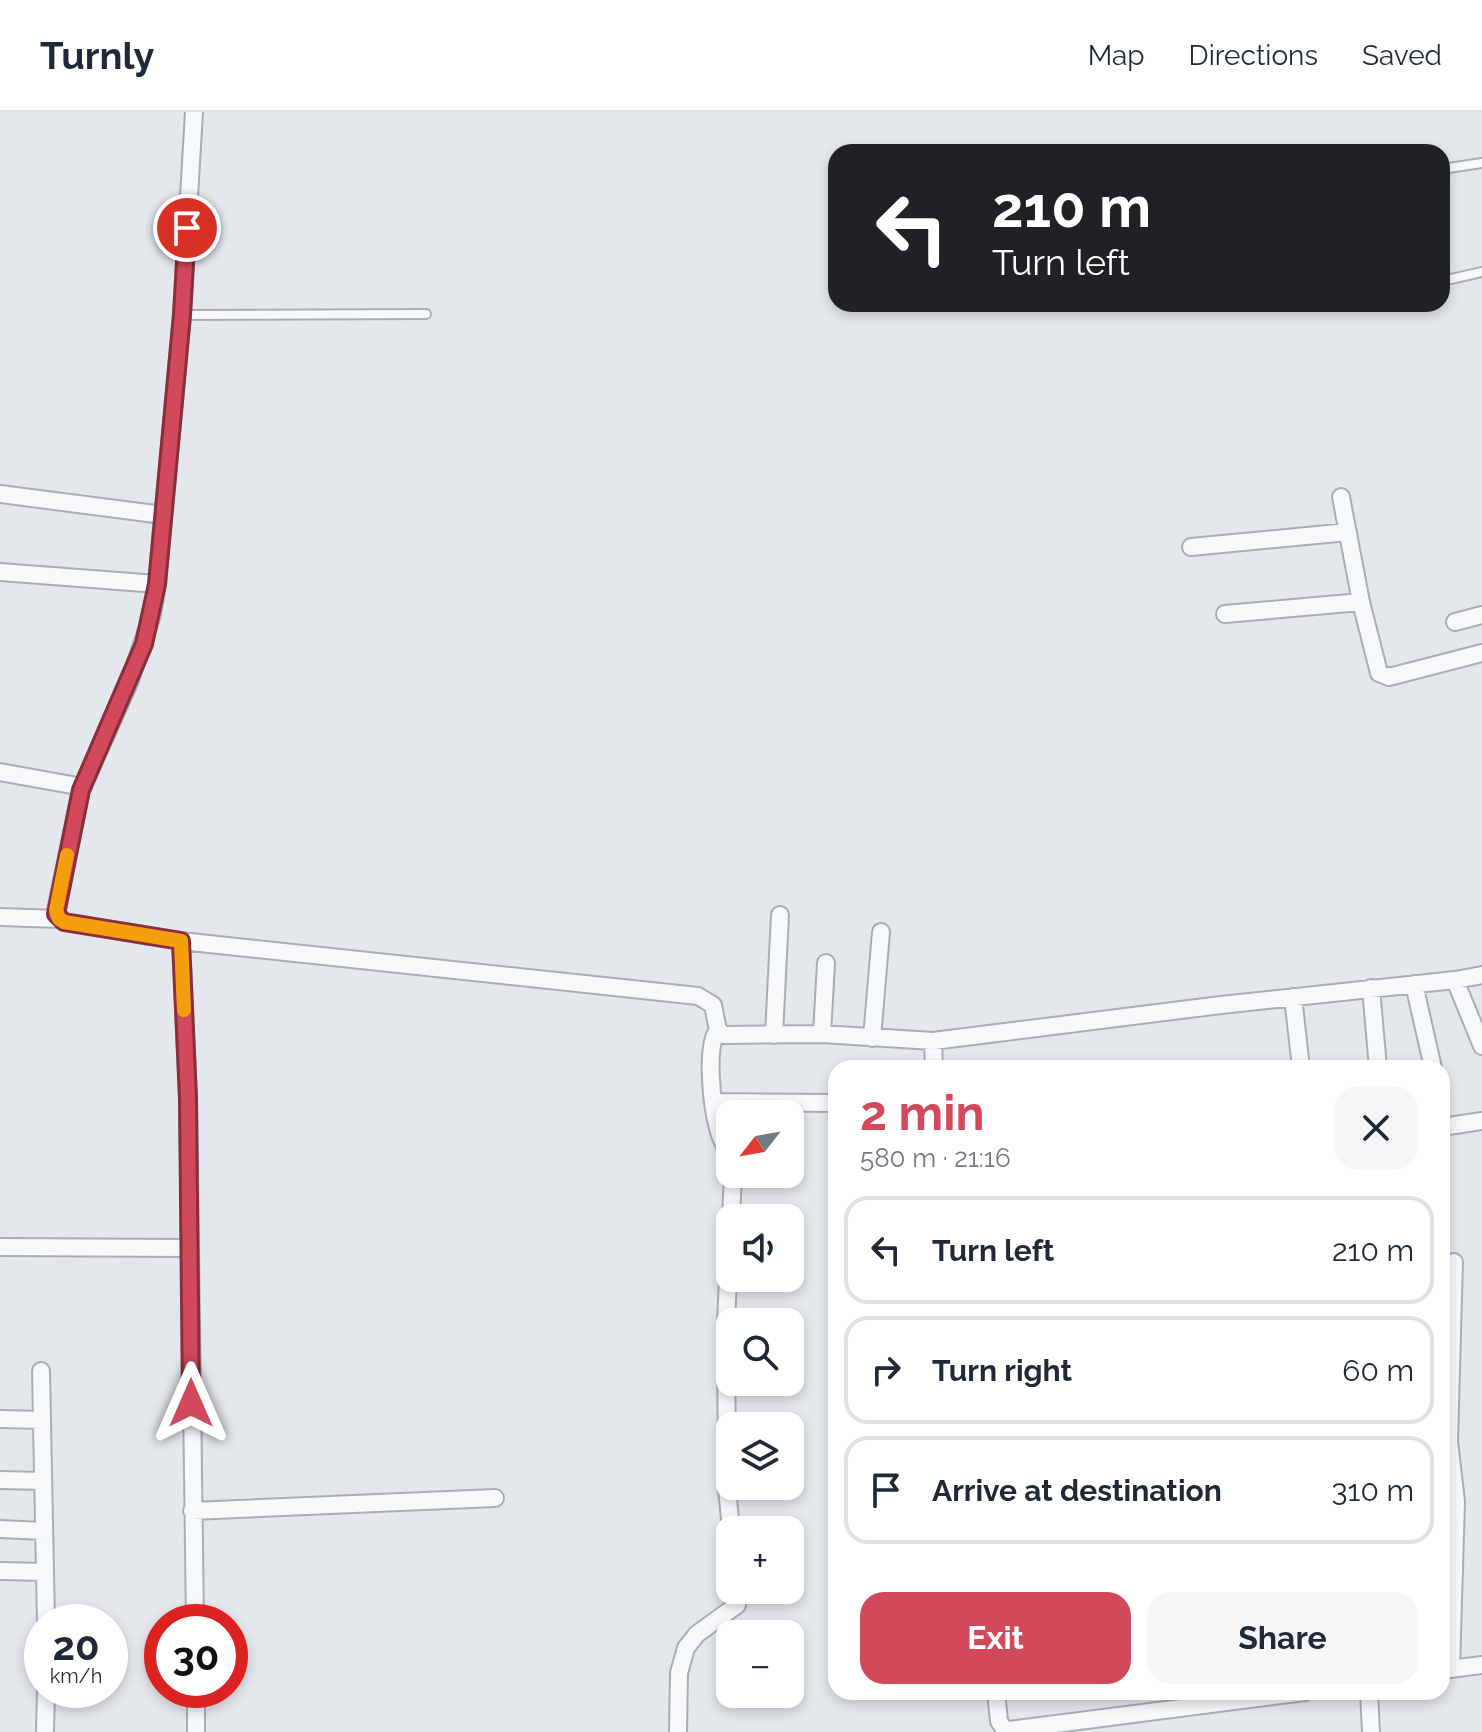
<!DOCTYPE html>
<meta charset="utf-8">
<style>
:root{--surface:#fff;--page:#f6f6f7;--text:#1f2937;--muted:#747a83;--line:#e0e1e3;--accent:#d1495b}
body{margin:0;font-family:Raleway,sans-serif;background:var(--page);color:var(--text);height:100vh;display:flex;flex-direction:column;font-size:30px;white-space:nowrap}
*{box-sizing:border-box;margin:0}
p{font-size:26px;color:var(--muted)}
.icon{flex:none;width:44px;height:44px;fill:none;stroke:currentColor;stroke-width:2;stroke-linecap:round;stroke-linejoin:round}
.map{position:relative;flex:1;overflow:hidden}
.drawer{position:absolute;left:828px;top:948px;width:622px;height:640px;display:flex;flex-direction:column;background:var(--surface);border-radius:24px;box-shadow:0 4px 12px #0003}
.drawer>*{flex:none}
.banner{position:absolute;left:828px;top:32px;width:622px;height:168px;border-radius:24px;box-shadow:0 4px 12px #0003;background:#202124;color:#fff;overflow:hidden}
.needle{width:52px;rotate:239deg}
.controls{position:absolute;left:716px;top:988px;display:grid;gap:16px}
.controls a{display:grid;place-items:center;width:88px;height:88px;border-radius:16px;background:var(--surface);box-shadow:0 4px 12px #0003;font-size:40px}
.speed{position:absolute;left:24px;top:1492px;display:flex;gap:16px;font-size:40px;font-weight:700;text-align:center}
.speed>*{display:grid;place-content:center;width:104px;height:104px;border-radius:50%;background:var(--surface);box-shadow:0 4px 12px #0003;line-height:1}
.speed small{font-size:20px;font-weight:400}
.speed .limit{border:12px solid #d22;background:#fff;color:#111}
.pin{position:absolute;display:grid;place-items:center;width:68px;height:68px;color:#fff;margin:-34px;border:4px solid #fff;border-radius:50%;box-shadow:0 2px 8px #0007}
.me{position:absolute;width:88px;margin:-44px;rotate:0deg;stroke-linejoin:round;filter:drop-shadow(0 0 6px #0008)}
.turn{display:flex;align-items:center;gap:28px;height:168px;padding:0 32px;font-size:36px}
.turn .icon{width:104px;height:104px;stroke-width:2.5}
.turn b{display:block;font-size:56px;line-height:68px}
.round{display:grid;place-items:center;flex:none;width:84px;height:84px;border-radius:24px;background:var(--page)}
.headline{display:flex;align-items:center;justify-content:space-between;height:136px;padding:0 32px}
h1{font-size:48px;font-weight:700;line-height:60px;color:var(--accent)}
.cta{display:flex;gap:16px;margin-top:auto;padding:16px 32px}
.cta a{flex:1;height:92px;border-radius:24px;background:var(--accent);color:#fff;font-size:32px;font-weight:700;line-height:92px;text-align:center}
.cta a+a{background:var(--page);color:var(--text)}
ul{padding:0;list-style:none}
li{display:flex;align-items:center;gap:24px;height:108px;margin:0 16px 12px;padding:0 16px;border:4px solid var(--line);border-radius:24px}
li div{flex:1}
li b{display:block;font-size:30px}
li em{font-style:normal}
header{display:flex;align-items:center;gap:48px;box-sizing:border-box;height:112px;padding:0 40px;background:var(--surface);border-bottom:2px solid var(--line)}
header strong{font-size:38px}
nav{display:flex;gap:44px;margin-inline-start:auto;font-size:28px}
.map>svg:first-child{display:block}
</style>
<header>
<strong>Turnly</strong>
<nav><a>Map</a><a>Directions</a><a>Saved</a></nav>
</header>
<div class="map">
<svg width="1482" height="1620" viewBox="0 0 1482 1620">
<rect width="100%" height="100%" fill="#e4e7ec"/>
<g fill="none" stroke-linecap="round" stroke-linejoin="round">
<g stroke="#a9aeb7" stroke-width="12">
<path id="service" d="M1442 57 1482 51
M1442 169 1482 160
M183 203 426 202
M834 1497H836"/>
</g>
<g stroke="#a9aeb7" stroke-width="20">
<path id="minor" d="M194 0 182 203 157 472 152 503 129 571 81 678 56 798 59 807 64 810 181 829 698 884 713 893 718 918 724 923 822 922 933 929 1221 893 1455 868 1482 863
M0 382 163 403
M1341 385 1361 490 1379 561 1389 565 1482 541
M1191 435 1348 420
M0 460 157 472
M1225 502 1361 490
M1455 510 1482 503
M0 660 83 675
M0 805 59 807
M181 829 188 986 195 1510
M1455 868 1482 934
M1414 872 1433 956
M1371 876 1378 956
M1293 885 1301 956
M718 918C705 934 712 995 718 1016 720 1026 726 1036 730 1045
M822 922 826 851
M774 923 780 803
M872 926 881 820
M933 929 934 956
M714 990 836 991
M1442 1015 1482 1009
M731 1106 733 1062
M730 1123 726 1211 727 1376 731 1418
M0 1135 190 1136
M41 1259 46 1510
M0 1307 42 1308
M0 1368 43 1369
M192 1399 495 1386
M0 1417 44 1419
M0 1459 45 1460
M1451 1556 1456 1390 1449 1329 1454 1150
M1442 1558 1482 1553
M996 1580 999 1609 1004 1617 1009 1618 1305 1580
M1369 1580 1371 1620
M45 1620 46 1578
M196 1620V1578
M678 1620 679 1561 686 1536 697 1522 737 1493 738 1478"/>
</g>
<use href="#service" stroke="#f7f8fa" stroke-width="8"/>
<use href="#minor" stroke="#f7f8fa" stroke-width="16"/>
</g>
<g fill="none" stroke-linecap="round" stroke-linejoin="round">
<g stroke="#882f3b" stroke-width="20">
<path id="route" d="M187 116 182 203 157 472 144 532 81 678 56 802 64 810 181 829 188 986 191 1291"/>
</g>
<use href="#route" stroke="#d1495b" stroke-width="14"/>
<path stroke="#f59e0b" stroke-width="14" d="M67 743 56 798 59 807 64 810 181 829 184 898"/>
</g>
</svg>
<div class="controls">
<a><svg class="needle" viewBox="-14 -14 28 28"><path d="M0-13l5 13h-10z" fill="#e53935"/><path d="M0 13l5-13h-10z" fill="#747a83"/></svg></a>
<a><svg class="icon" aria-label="sound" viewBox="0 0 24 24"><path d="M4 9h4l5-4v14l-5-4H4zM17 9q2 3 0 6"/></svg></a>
<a><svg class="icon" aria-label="search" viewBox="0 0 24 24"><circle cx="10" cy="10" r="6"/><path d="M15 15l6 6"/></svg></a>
<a><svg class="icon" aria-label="layers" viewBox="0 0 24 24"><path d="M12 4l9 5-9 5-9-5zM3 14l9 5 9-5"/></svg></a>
<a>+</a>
<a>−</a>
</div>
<div class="speed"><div>20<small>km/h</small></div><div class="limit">30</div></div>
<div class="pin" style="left:187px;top:116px;background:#d93025"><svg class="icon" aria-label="arrive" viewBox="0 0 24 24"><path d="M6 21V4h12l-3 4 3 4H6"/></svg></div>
<svg class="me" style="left:191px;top:1291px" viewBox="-20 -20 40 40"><path d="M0-17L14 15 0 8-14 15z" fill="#d1495b" stroke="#fff" stroke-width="4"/></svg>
<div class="banner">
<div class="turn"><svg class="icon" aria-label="left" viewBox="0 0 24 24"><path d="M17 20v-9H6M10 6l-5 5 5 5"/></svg><div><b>210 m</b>Turn left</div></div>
</div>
<section class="drawer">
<div class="headline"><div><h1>2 min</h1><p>580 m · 21:16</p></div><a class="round"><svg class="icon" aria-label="close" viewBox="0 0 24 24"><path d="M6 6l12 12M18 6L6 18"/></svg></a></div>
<ul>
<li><svg class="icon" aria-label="left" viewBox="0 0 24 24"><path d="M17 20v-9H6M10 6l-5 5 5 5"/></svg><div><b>Turn left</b></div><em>210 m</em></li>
<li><svg class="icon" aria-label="right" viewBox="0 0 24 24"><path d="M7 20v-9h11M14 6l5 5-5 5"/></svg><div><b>Turn right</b></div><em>60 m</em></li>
<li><svg class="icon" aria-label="arrive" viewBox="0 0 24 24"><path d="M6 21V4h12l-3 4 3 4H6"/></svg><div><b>Arrive at destination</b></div><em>310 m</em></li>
</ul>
<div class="cta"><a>Exit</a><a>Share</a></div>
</section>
</div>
